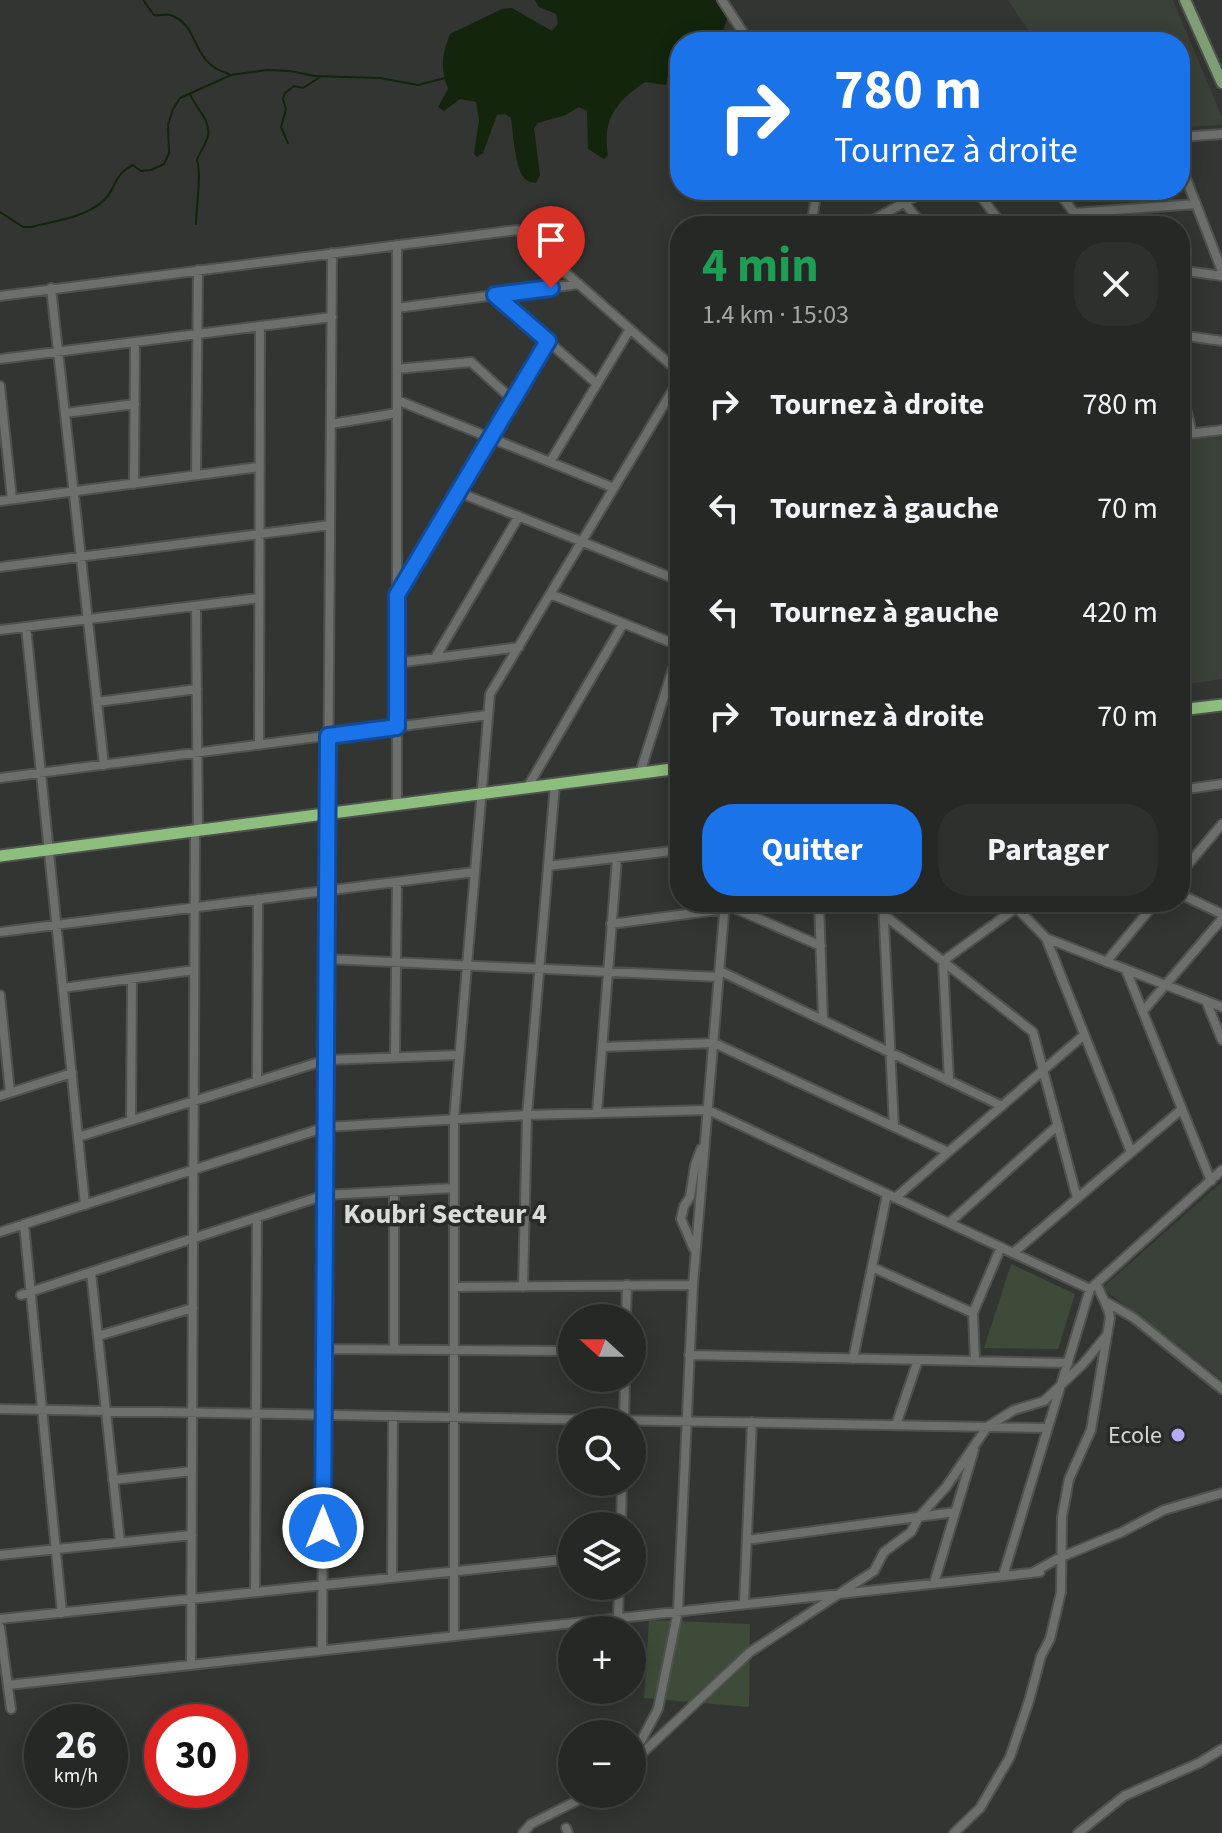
<!DOCTYPE html>
<html lang="fr">
<meta charset="utf-8">
<style>
:root{--surface:#262826;--page:#2e302e;--text:#f1f3f6;--muted:#a4a6a7;--line:#424443;--accent:#1a73e8}
body{margin:0;font-family:"Source Sans 3",sans-serif;background:var(--page);color:var(--text);height:100vh;display:flex;flex-direction:column;font-size:30px;white-space:nowrap}
*{box-sizing:border-box;margin:0}
p{font-size:26px;color:var(--muted)}
.icon{flex:none;width:44px;height:44px;fill:none;stroke:currentColor;stroke-width:2;stroke-linecap:round;stroke-linejoin:round}
.map{position:relative;flex:1;overflow:hidden}
.details{position:absolute;left:670px;top:216px;width:520px;height:696px;display:flex;flex-direction:column;background:var(--surface);border-radius:32px;box-shadow:0 4px 20px #0003,0 0 0 2px var(--line)}
.details>*{flex:none}
.top-card{position:absolute;left:670px;top:32px;width:520px;height:168px;border-radius:32px;box-shadow:0 4px 20px #0003,0 0 0 2px var(--line);background:#1a73e8;color:#fff;overflow:hidden}
.needle{width:52px;rotate:291deg}
.buttons{position:absolute;left:558px;top:1304px;display:grid;gap:16px}
.buttons a{display:grid;place-items:center;width:88px;height:88px;border-radius:50%;background:var(--surface);box-shadow:0 4px 20px #0003,0 0 0 2px var(--line);font-size:40px}
.speed{position:absolute;left:24px;top:1704px;display:flex;gap:16px;font-size:40px;font-weight:700;text-align:center}
.speed>*{display:grid;place-content:center;width:104px;height:104px;border-radius:50%;background:var(--surface);box-shadow:0 4px 20px #0003,0 0 0 2px var(--line);line-height:1}
.speed small{font-size:20px;font-weight:400}
.speed .limit{border:12px solid #d22;background:#fff;color:#111}
.pin{position:absolute;display:grid;place-items:center;width:68px;height:68px;color:#fff;margin:-82px -34px;border-radius:50% 50% 50% 0;rotate:-45deg;box-shadow:0 0 8px #0007}
.pin .icon{rotate:45deg}
.me{position:absolute;width:88px;margin:-44px;rotate:0deg;stroke-linejoin:round;filter:drop-shadow(0 0 6px #0008)}
.turn{display:flex;align-items:center;gap:28px;height:168px;padding:0 32px;font-size:36px}
.turn .icon{width:104px;height:104px;stroke-width:2.5}
.turn b{display:block;font-size:56px;line-height:68px}
.round{display:grid;place-items:center;flex:none;width:84px;height:84px;border-radius:32px;background:var(--page)}
.headline{display:flex;align-items:center;justify-content:space-between;height:136px;padding:0 32px}
h1{font-size:48px;font-weight:700;line-height:60px;color:#1e9e55}
.primary-button{display:flex;gap:16px;margin-top:auto;padding:16px 32px}
.primary-button a{flex:1;height:92px;border-radius:32px;background:var(--accent);color:#fff;font-size:32px;font-weight:700;line-height:92px;text-align:center}
.primary-button a+a{background:var(--page);color:var(--text)}
ul{padding:0;list-style:none}
li{display:flex;align-items:center;gap:24px;height:104px;padding:0 32px}
li div{flex:1}
li b{display:block;font-size:30px}
li em{font-style:normal}
.map>svg:first-child{display:block}
</style>
<div class="map">
<svg width="1222" height="1833" viewBox="0 0 1222 1833">
<rect width="100%" height="100%" fill="#333532"/>
<path fill="#3a4138" d="M1008 0H1173L1222 117V125L1180 127V42H1036Z
M1222 435V679L1180 685V440Z
M1222 1182V1380L1102 1288Z"/>
<path fill="#3d4b38" d="M1011 1264 1075 1294 1058 1349 984 1348Z
M649 1620 750 1624 749 1707 644 1698Z"/>
<path fill="#13250d" d="M535 0H715L727 18 720 42H680V86L668 75 666 85 645 82C617 101 602 118 608 155L604 159 588 149 587 111 579 107 566 115 538 123 534 128 540 175 536 183C532 182 528 182 524 178 515 167 513 132 511 118L505 114 497 115 483 153 477 157 474 154 479 120 476 102 460 99 444 111 438 107 448 89C440 67 442 55 450 34L502 9 512 8 552 31 558 24 556 14 539 7Z"/>
<g fill="none" stroke-linecap="round" stroke-linejoin="round">
<path stroke="#13250d" stroke-width="2" d="M143 0 154 15C160 16 167 13 173 16 201 28 190 63 229 74
M190 94C195 108 211 119 208 136 206 144 200 152 197 160 202 173 196 207 196 224
M288 143 281 127 286 109 283 99 285 93 294 86 303 88 320 77
M0 212 23 227H31C54 221 83 218 102 202 117 190 112 175 133 165L141 171 151 170 164 164 169 153 168 125 173 109 180 98 231 75 267 70 290 71 315 76 380 78 418 85 445 78"/>
<g stroke="#4e514d" stroke-width="12">
<path id="minor" d="M722 0 749 42
M1180 137 1222 134
M1180 163 1222 271
M889 190 902 203
M976 190 1003 226
M1057 190 1084 226
M904 202 923 226
M1074 213 1196 204
M811 226 817 190
M862 226 927 190
M397 245V805
M1180 270 1222 276
M51 288 104 765
M495 295 597 384
M0 296 517 230 680 373
M397 308 579 284
M1180 335 1222 341
M0 359 332 317
M397 369 471 362 513 400
M1180 385 1192 433
M0 386 12 499
M397 400 614 488
M65 413 135 404
M331 424 397 413
M1180 435 1222 430
M550 462 630 329
M196 475 198 270
M134 484 135 342
M458 492 680 581
M0 501 259 467
M0 567 330 525
M398 594 548 341
M550 594 680 646
M196 606 198 831
M26 627 85 1205
M0 630 259 598
M435 658 519 516
M397 663 519 647
M97 702 197 689
M259 745 260 326
M640 773 680 646
M0 778 488 715
M527 788 623 624
M1180 790 1222 784
M548 866 680 850
M1180 874 1222 824
M1180 894 1222 914
M819 902 823 1020
M883 902 894 1127
M1011 902 1046 938 1131 1152
M725 904 821 946
M884 915 1033 1032 1077 1198
M611 924 725 909
M0 932 474 872
M1046 938 1222 1007
M327 959 719 977
M1106 962 1156 902
M1126 970 1211 1181
M720 971 1002 1106
M63 988 194 970
M0 995 10 1092
M1206 1001 1222 1040
M1143 1011 1222 919
M602 1047 714 1043 948 1152
M395 1057 397 882
M257 1081 258 899
M949 1081 943 961 1016 908
M0 1096 72 1073
M597 1113 617 858
M131 1120 132 979
M78 1137 326 1060 459 1055
M895 1198 1084 1035
M949 1223 1058 1125
M24 1224 62 1613
M0 1232 326 1127 527 1115 708 1110 1090 1289
M694 1249 681 1219 684 1206 690 1197 695 1165 701 1149
M1013 1253 1182 1109
M872 1267 973 1313
M91 1272 120 1542
M454 1287 693 1285
M523 1287 527 1115 555 784
M21 1295 325 1195 454 1188
M1108 1303 1134 1318 1222 1389
M626 1318 627 1285
M98 1336 193 1308
M324 1349 572 1351
M394 1349V1191
M689 1355 1068 1363
M853 1359 887 1194
M975 1361 973 1313 1001 1247
M0 1409 1048 1428
M624 1422 625 1378
M896 1425 918 1360
M113 1480 192 1471
M621 1526 622 1482
M747 1540 955 1512
M0 1555 192 1535
M1032 1573 1061 1557 1122 1532 1164 1510 1222 1493
M1003 1576 1090 1289 1222 1170
M392 1577 393 1416
M934 1583 974 1450
M255 1592 257 1217
M744 1604 752 1422
M618 1618 619 1586
M0 1619 572 1559
M0 1627 11 1709
M454 1636V1119L490 694 680 378
M322 1650 332 253
M191 1665 195 831
M8 1685 1040 1572
M632 1758 658 1709 678 1611 693 1285 725 902
M636 1759 750 1652 874 1571 884 1552 911 1532 919 1517 946 1487 987 1427 1014 1410 1044 1401 1083 1364 1106 1336
M566 1828 568 1833
M523 1833 531 1824 590 1794
M954 1833 980 1808 1010 1757 1029 1701 1041 1656 1050 1639 1061 1592 1062 1517 1069 1479 1091 1430 1110 1318C1108 1303 1100 1296 1097 1283
M1078 1833 1124 1796 1199 1763 1222 1749"/>
</g>
<g stroke="#4e514d" stroke-width="14">
<path id="major" d="M1185 0 1222 83"/>
</g>
<g stroke="#4e514d" stroke-width="15">
<path id="highway" d="M1180 710 1222 705
M0 856 680 768"/>
</g>
<use href="#minor" stroke="#6c6f6b" stroke-width="8"/>
<use href="#major" stroke="#809e76" stroke-width="10"/>
<use href="#highway" stroke="#8dbe7d" stroke-width="11"/>
</g>
<g fill="none" stroke-linecap="round" stroke-linejoin="round">
<g stroke="#114b97" stroke-width="20">
<path id="route" d="M323 1528 328 736 397 727V595L548 341 495 295 551 288"/>
</g>
<use href="#route" stroke="#1a73e8" stroke-width="14"/>
</g>
<circle fill="#b4acf9" stroke="#292b28" stroke-width="3" cx="1178" cy="1435" r="8"/>
<g text-anchor="middle" stroke-width="7" stroke-linejoin="round" paint-order="stroke">
<g font-size="24" fill="#d3d5d3" stroke="#292b28" text-anchor="end">
<text x="1162" y="1443">Ecole</text>
</g>
<g font-size="28" font-weight="bold" fill="#d9ddd8" stroke="#292b28">
<text x="445" y="1223">Koubri Secteur 4</text>
</g>
</g>
</svg>
<div class="buttons">
<a><svg class="needle" viewBox="-14 -14 28 28"><path d="M0-13l5 13h-10z" fill="#e53935"/><path d="M0 13l5-13h-10z" fill="#a4a6a7"/></svg></a>
<a><svg class="icon" aria-label="search" viewBox="0 0 24 24"><circle cx="10" cy="10" r="6"/><path d="M15 15l6 6"/></svg></a>
<a><svg class="icon" aria-label="layers" viewBox="0 0 24 24"><path d="M12 4l9 5-9 5-9-5zM3 14l9 5 9-5"/></svg></a>
<a>+</a>
<a>−</a>
</div>
<div class="speed"><div>26<small>km/h</small></div><div class="limit">30</div></div>
<div class="pin" style="left:551px;top:288px;background:#d93025"><svg class="icon" aria-label="arrive" viewBox="0 0 24 24"><path d="M6 21V4h12l-3 4 3 4H6"/></svg></div>
<svg class="me" style="left:323px;top:1528px" viewBox="-20 -20 40 40"><circle r="17" fill="#1a73e8" stroke="#fff" stroke-width="3"/><path d="M0-11L8 9 0 5-8 9z" fill="#fff"/></svg>
<div class="top-card">
<div class="turn"><svg class="icon" aria-label="right" viewBox="0 0 24 24"><path d="M7 20v-9h11M14 6l5 5-5 5"/></svg><div><b>780 m</b>Tournez à droite</div></div>
</div>
<section class="details">
<div class="headline"><div><h1>4 min</h1><p>1.4 km · 15:03</p></div><a class="round"><svg class="icon" aria-label="close" viewBox="0 0 24 24"><path d="M6 6l12 12M18 6L6 18"/></svg></a></div>
<ul>
<li><svg class="icon" aria-label="right" viewBox="0 0 24 24"><path d="M7 20v-9h11M14 6l5 5-5 5"/></svg><div><b>Tournez à droite</b></div><em>780 m</em></li>
<li><svg class="icon" aria-label="left" viewBox="0 0 24 24"><path d="M17 20v-9H6M10 6l-5 5 5 5"/></svg><div><b>Tournez à gauche</b></div><em>70 m</em></li>
<li><svg class="icon" aria-label="left" viewBox="0 0 24 24"><path d="M17 20v-9H6M10 6l-5 5 5 5"/></svg><div><b>Tournez à gauche</b></div><em>420 m</em></li>
<li><svg class="icon" aria-label="right" viewBox="0 0 24 24"><path d="M7 20v-9h11M14 6l5 5-5 5"/></svg><div><b>Tournez à droite</b></div><em>70 m</em></li>
</ul>
<div class="primary-button"><a>Quitter</a><a>Partager</a></div>
</section>
</div>
